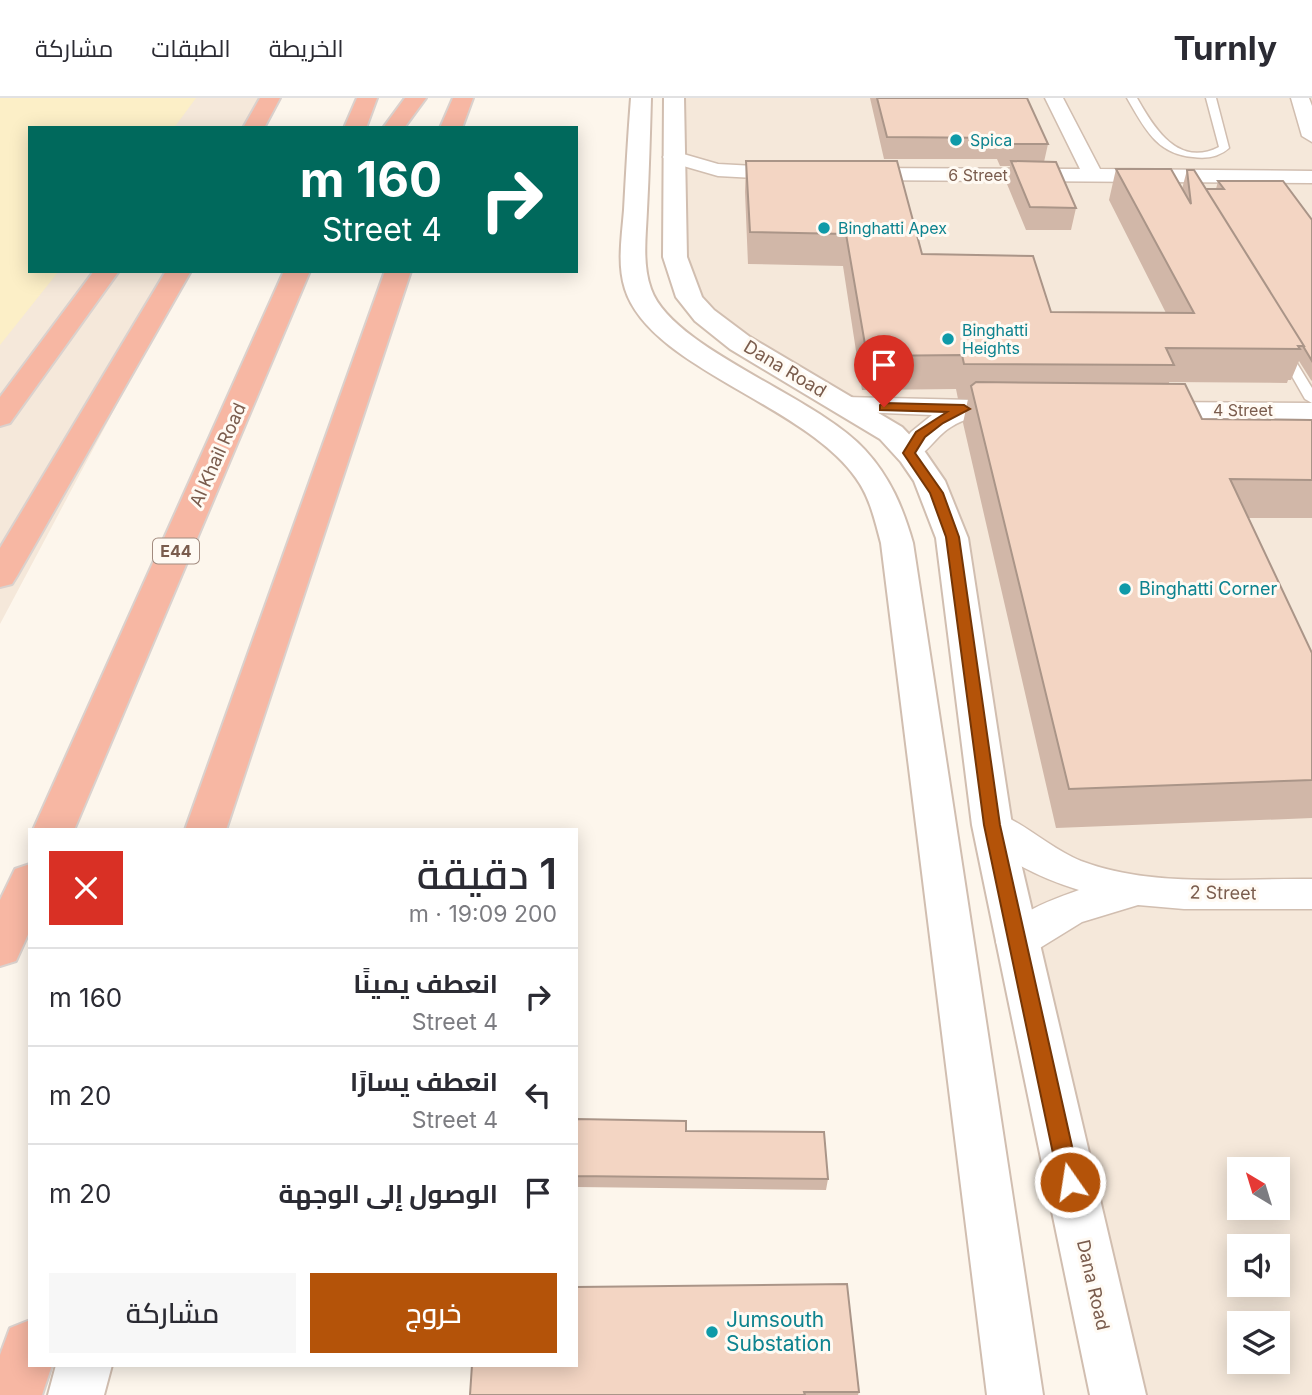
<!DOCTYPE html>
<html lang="ar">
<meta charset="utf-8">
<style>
:root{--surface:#fff;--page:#f7f7f7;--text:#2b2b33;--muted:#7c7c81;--line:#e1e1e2;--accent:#b45309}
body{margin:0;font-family:Inter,Cairo,sans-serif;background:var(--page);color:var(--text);direction:rtl;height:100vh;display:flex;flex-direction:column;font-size:26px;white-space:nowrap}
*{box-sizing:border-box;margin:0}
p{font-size:23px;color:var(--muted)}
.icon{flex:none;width:38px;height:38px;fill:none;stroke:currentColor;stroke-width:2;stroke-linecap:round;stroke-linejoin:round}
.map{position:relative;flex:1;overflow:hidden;direction:ltr}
.side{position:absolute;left:28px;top:730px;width:550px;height:539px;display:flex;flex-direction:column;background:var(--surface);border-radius:0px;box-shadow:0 4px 18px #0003;direction:rtl}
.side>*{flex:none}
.hud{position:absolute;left:28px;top:28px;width:550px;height:147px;border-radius:0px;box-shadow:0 4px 18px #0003;direction:rtl;background:#00695c;color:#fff;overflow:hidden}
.needle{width:46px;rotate:322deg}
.controls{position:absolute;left:1227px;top:1059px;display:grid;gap:14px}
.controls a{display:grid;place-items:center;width:63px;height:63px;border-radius:0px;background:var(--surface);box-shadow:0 4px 18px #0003;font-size:35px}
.pin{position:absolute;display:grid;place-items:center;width:60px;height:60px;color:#fff;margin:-72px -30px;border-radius:50% 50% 50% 0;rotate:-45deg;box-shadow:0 0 7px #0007}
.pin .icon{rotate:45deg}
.me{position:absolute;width:77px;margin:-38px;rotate:347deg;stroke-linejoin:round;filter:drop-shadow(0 0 5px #0008)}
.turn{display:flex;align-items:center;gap:24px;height:147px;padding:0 21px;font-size:32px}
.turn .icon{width:91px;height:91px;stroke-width:2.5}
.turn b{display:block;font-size:49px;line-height:60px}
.round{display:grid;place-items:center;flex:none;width:74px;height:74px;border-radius:0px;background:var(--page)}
.head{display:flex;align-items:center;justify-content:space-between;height:119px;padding:0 21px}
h1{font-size:42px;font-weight:600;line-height:52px}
.primary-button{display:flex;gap:14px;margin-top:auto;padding:14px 21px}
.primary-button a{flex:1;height:80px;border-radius:0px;background:var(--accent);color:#fff;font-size:28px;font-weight:600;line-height:80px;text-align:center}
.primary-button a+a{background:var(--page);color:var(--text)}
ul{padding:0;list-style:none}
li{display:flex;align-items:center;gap:21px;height:98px;padding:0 21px;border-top:2px solid var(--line)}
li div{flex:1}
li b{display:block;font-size:26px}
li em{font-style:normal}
header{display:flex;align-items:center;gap:42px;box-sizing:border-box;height:98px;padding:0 35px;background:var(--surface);border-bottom:2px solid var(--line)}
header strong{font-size:33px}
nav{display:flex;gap:38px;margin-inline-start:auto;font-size:24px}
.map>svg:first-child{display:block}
</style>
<header>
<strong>Turnly</strong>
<nav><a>الخريطة</a><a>الطبقات</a><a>مشاركة</a></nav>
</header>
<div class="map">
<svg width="1312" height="1297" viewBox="0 0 1312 1297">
<rect width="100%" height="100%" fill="#fdf6ec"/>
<path fill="#f5e8da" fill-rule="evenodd" d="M0 0H280L264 30H30V173H188L0 526Z
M672 0H1312V1297H1131L1117 1223 921 375 876 327 779 270 678 189ZM1239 1071H1278V1110H1239ZM1239 1148H1278V1186H1239ZM1239 1225H1278V1264H1239Z"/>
<path fill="#fcefc7" d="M0 0H196L174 30H30V173H59L0 247Z"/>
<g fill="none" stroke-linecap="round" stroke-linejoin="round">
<g stroke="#d1beb0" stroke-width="3">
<path id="service" d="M1127 0H1137C1154 30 1178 70 1219 49L1206 0H1216L1229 50C1219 59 1206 61 1193 59 1156 56 1144 29 1127 0Z
M1283 248 1287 249 1312 290V305L1305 301 1277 252Z"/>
</g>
<g stroke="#d1beb0" stroke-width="3">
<path id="minor" d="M1045 0H1063L1100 71 1312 73V85L854 82 847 80 844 76 847 72 854 70 1080 71Z
M1291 0H1309L1312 8V44L1302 38Z
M673 53 718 66 794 70 801 72 804 76 801 80 794 82 718 78 666 63 663 59 666 55Z
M844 299 1015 303 1024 305 1028 311 1024 317C995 324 979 311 951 329 932 340 923 367 899 361L895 355 911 334 932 317 835 313 831 307 835 301Z
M1151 304 1312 305V321L1151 320 1142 318 1138 312 1142 306Z
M992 713C1023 723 1049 750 1081 763 1153 790 1237 780 1312 781V811H1184L1138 807 1082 824 1030 856 1016 860 1002 856 996 844C1010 816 1051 802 1079 792 1046 782 991 759 974 727L979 717Z"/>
</g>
<g stroke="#d1beb0" stroke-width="4">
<path id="tertiary" d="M631 0H651C650 37 649 74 647 112 646 138 642 166 651 191 672 251 816 298 865 352 890 379 903 410 913 445L1043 1297H987L881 445C875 423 870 399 856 380 803 305 650 270 625 191 617 166 622 138 624 112 626 74 628 37 631 0Z
M664 0H684L687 159 702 199 714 212 750 239 902 329 923 351 945 383 968 440 1012 727 1146 1297H1090L972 727 936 440 914 383 901 364 880 341 730 251 695 223 676 199 663 159Z
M56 1267H112L104 1297H48Z"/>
</g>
<g stroke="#dad1cd" stroke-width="4">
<path id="motorway" d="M260 0H280L264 30H243Z
M357 0H377L366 30H344Z
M405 0H426L404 30H383Z
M453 0H473L462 30H440Z
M94 173H119L10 325 0 328V299Z
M166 173H191L17 478 12 486 0 489V450Z
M284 173H310L74 732H33Z
M385 173H411L226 732H185Z
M30 766V832L16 863 0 868V802L15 771Z
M30 1222V1267H52L42 1297H0V1257L10 1230Z"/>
</g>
<use href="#service" fill="#fff" fill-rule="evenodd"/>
<use href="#minor" fill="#fff" fill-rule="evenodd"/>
<use href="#tertiary" fill="#fff" fill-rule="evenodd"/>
<use href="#motorway" fill="#f7b7a3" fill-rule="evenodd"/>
</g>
<path fill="#d1b7a8" d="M870 0H1027L1048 46 1044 64 1076 110 1071 132H1026L1007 86 1010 68H1000L997 61H884Z
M746 63 922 156 1051 214 1166 215 1109 102 1116 71 1182 91 1187 72 1206 91H1216L1218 83 1312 122V283L1311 282 1299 263 1291 282H1288L1287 285 1169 284V285L1202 321 1312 322V420H1248L1312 555V720L1056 730 963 325 968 301H958L956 291 862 292 843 168 748 166 745 94Z
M576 1021 686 1033 828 1081 826 1092 577 1089V1092H576Z
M472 1267 859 1294 858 1297H470Z"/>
<path fill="#f3d5c3" stroke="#aa9588" stroke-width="2" d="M877 0H1027L1048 46H1004L1001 40 887 39Z
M746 63H897L922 156 1033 158 1051 214 1194 215 1116 71H1171L1191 106 1187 72H1194L1304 248H1298L1300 251 1166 250 1174 267 964 266 962 257 867 258 846 136 750 134Z
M1011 63 1056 64 1076 110 1030 109Z
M1218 83H1283L1312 122V263L1303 248H1304L1206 91H1224Z
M976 284 1185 286 1202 321 1312 322V382L1230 381 1312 555V682L1069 691 971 288Z
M576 1021 686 1023V1033L824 1034 828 1081 576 1078V1081Z
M847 1186 859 1294H804L805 1297H470L472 1267H576V1189Z"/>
<path fill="#b45309" stroke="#753606" stroke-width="2" d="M884 305 964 307 970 311 943 325 925 339 915 355 943 395 959 439 1000 727 1080 1084 1077 1091 1070 1094 1062 1091 1059 1084 984 727 946 439 930 395 903 355 916 334 947 314 880 312V307Z"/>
<g fill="#0f9aa8" stroke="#fffaf3" stroke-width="2.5">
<circle cx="956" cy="42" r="7"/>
<circle cx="824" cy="130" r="7"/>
<circle cx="948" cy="241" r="7"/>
<circle cx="1125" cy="491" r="7"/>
<circle cx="712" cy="1234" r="7"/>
</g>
<g text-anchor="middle" stroke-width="6" stroke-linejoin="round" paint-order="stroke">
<g font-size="16" fill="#0d838f" stroke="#fffaf3" text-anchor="start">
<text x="970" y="48">Spica</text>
<text x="838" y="136">Binghatti Apex</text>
<text x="962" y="238">Binghatti<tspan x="962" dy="18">Heights</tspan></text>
</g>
<g font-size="16" fill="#7a5c4d" stroke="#fffaf3">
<text x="978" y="83">6 Street</text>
<text x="1243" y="318">4 Street</text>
</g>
<rect fill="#fffaf3" stroke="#a28b7f" stroke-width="2" x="153" y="440.5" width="46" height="25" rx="5"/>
<g font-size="16" font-weight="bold" fill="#7a5c4d">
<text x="176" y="459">E44</text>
</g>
<g font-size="18" fill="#7a5c4d" stroke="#fffaf3">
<text transform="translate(785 271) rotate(31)" y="6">Dana Road</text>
<text transform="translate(218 357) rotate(-66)" y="6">Al Khail Road</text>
<text transform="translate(1223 795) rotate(1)" y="6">2 Street</text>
<text transform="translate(1093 1187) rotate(77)" y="6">Dana Road</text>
</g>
<g font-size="18" fill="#0d838f" stroke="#fffaf3" text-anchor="start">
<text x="1139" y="497">Binghatti Corner</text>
</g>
<g font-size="21" fill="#0d838f" stroke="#fffaf3" text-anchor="start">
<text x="726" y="1229">Jumsouth<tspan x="726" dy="24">Substation</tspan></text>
</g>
</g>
</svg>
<div class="controls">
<a><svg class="needle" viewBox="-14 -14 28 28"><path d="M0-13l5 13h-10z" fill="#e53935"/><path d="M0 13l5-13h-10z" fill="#7c7c81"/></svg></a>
<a><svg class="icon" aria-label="sound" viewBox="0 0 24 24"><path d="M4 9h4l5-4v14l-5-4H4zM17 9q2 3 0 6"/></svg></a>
<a><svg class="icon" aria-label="layers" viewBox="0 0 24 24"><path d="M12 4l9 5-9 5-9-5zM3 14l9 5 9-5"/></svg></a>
</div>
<div class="pin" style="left:884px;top:309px;background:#d93025"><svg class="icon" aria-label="arrive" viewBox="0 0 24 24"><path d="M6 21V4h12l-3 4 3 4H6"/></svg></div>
<svg class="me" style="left:1070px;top:1084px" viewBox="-20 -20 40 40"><circle r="17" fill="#b45309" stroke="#fff" stroke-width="3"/><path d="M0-11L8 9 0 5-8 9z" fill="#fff"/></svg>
<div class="hud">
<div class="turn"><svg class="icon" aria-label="right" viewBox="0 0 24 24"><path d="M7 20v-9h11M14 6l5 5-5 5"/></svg><div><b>160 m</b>4 Street</div></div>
</div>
<section class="side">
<div class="head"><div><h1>1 دقيقة</h1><p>200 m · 19:09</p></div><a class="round" style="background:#d93025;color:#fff"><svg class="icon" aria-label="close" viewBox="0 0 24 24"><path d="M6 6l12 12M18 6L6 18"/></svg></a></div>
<ul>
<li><svg class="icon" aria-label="right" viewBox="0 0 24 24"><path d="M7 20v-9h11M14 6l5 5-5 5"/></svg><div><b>انعطف يمينًا</b><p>4 Street</p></div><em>160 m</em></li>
<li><svg class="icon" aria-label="left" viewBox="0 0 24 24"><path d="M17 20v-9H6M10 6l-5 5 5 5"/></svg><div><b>انعطف يسارًا</b><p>4 Street</p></div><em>20 m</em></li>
<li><svg class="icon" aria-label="arrive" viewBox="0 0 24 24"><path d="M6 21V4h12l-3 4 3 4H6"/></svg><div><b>الوصول إلى الوجهة</b></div><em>20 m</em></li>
</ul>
<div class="primary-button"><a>خروج</a><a>مشاركة</a></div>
</section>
</div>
